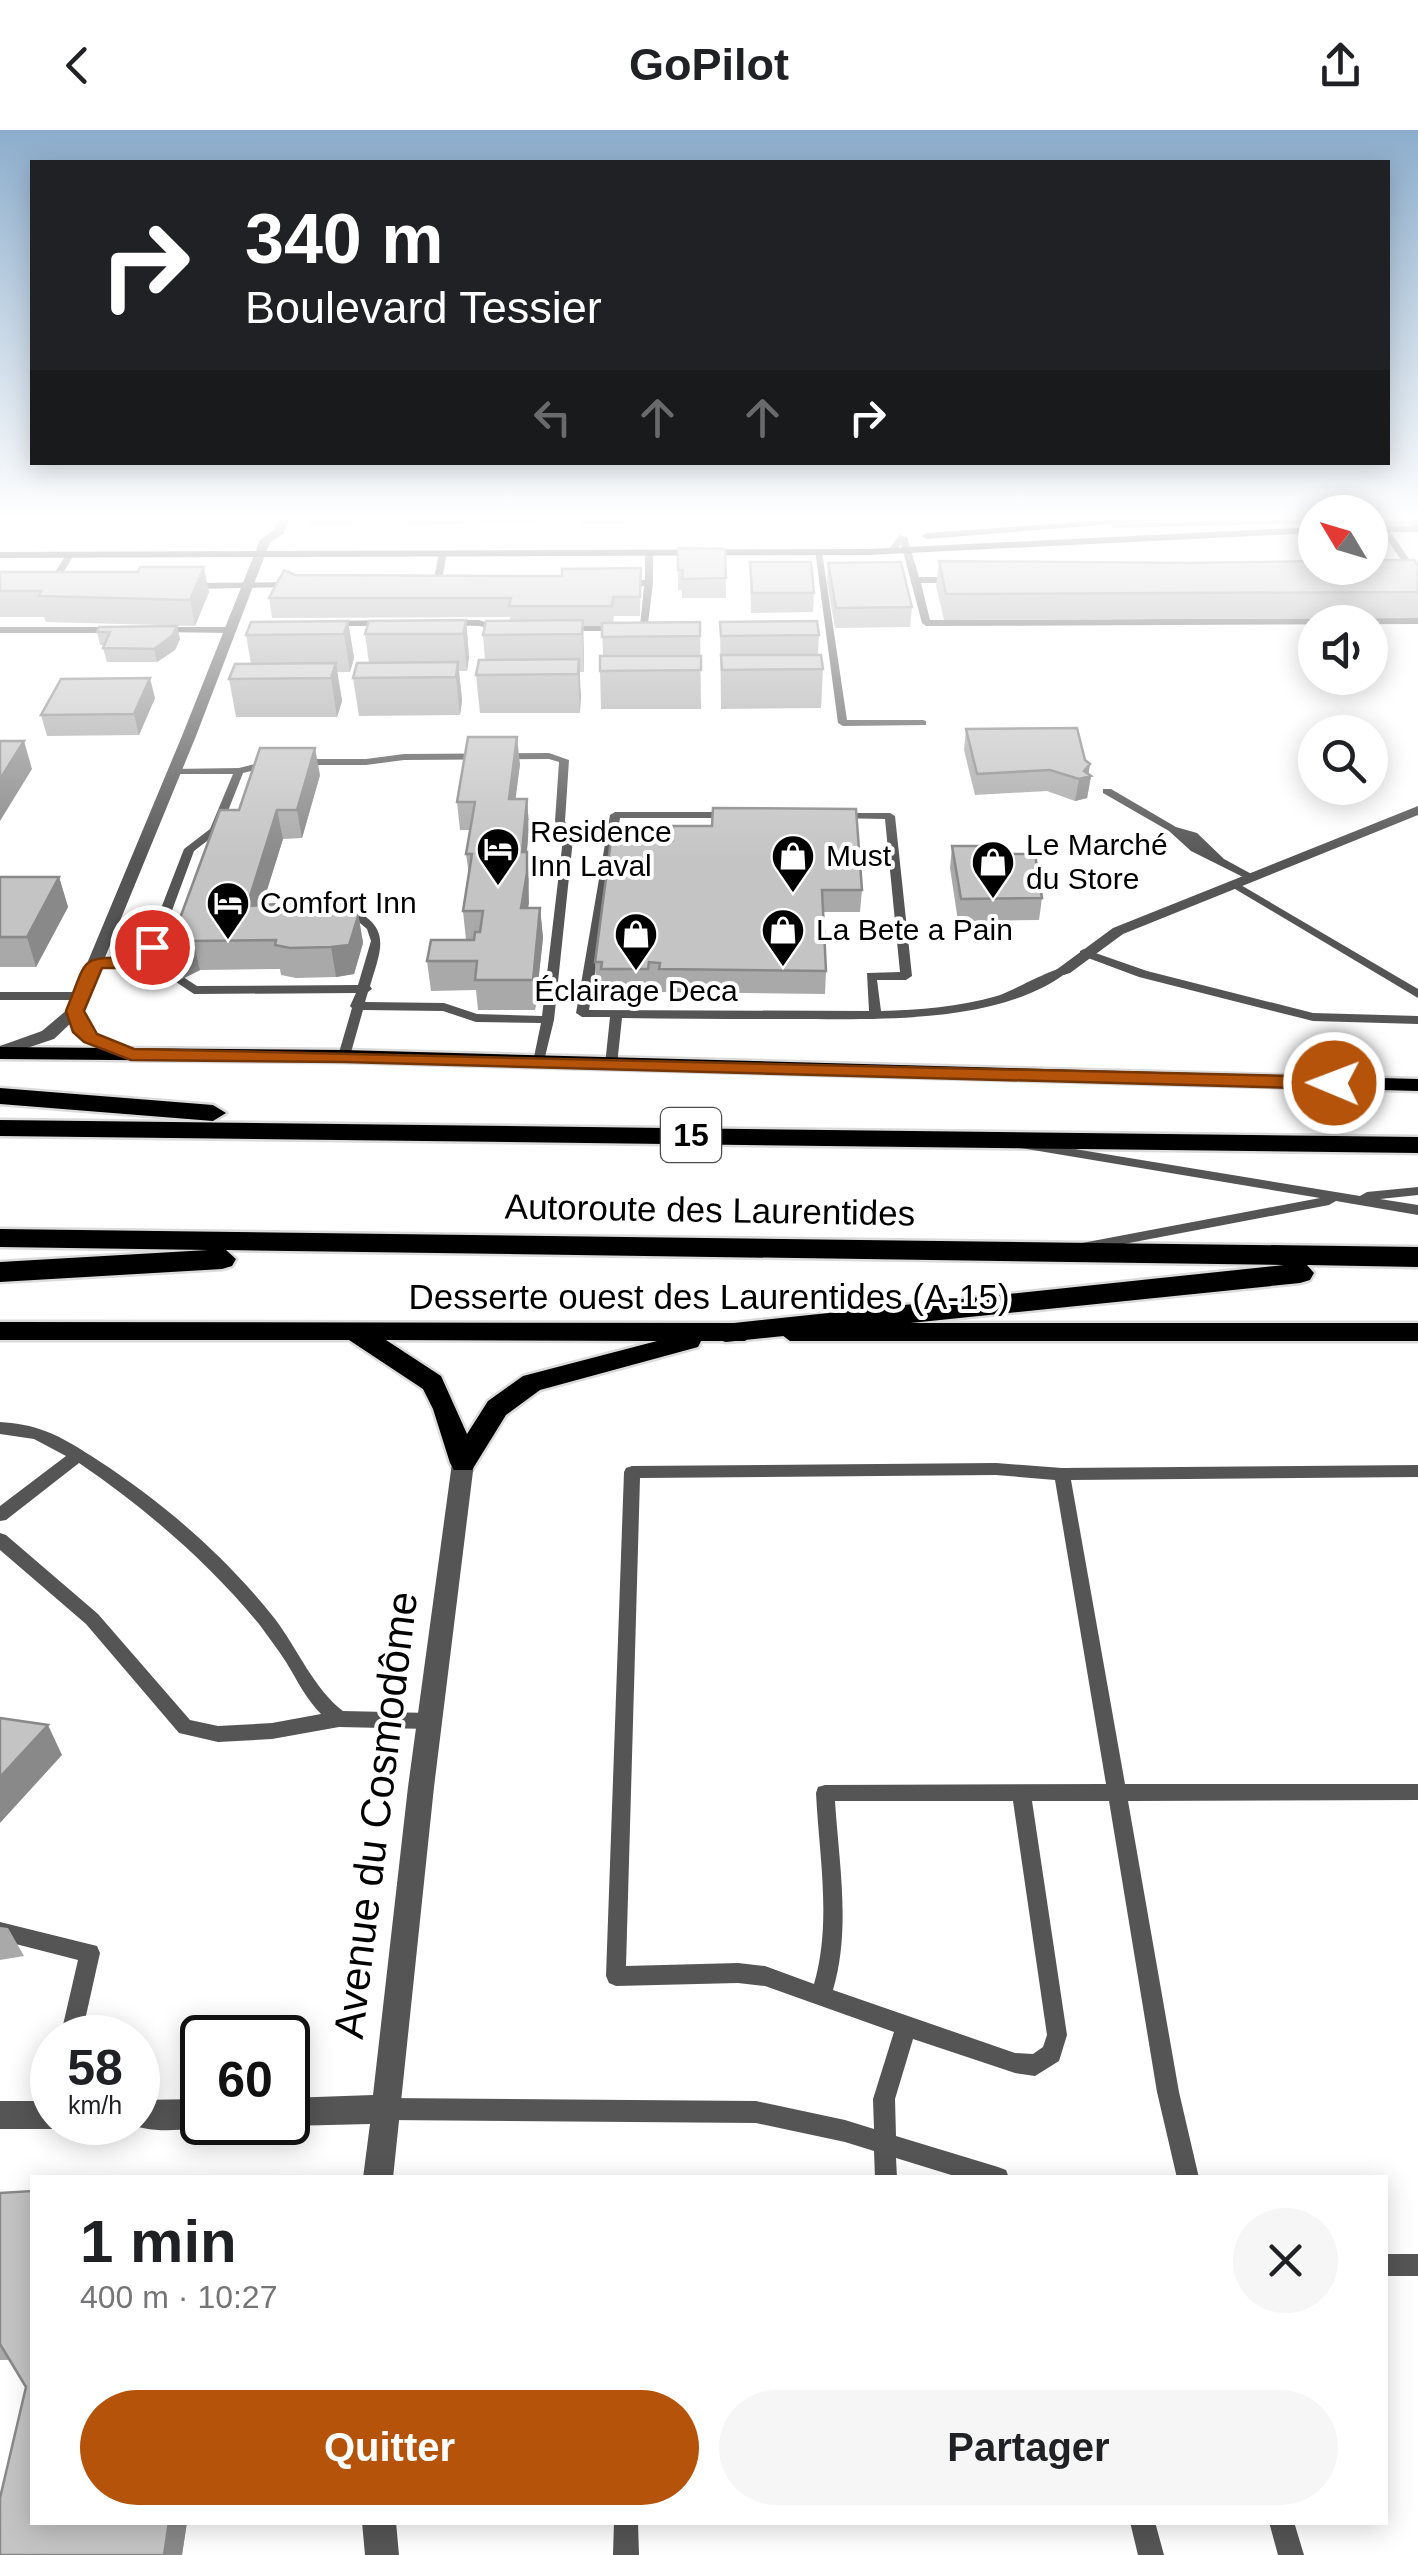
<!DOCTYPE html>
<html lang="fr">
<meta charset="utf-8">
<style>
:root{--surface:#fff;--page:#f6f6f6;--text:#202124;--muted:#757577;--accent:#b45309}
body{margin:0;font-family:Helvetica,sans-serif;background:var(--page);color:var(--text);height:100vh;display:flex;flex-direction:column;font-size:38px;white-space:nowrap}
*{box-sizing:border-box;margin:0}
p{font-size:32px;color:var(--muted)}
.icon{flex:none;width:55px;height:55px;fill:none;stroke:currentColor;stroke-width:2;stroke-linecap:round;stroke-linejoin:round}
.map{position:relative;flex:1;overflow:hidden}
.side{position:absolute;left:30px;top:2045px;width:1358px;height:350px;display:flex;flex-direction:column;background:var(--surface);border-radius:0px;box-shadow:0 5px 25px #0003}
.side>*{flex:none}
.top-card{position:absolute;left:30px;top:30px;width:1360px;height:305px;border-radius:0px;box-shadow:0 5px 25px #0003;background:#202124;color:#fff;overflow:hidden}
.needle{width:65px;rotate:308deg}
.controls{position:absolute;left:1298px;top:365px;display:grid;gap:20px}
.controls a{display:grid;place-items:center;width:90px;height:90px;border-radius:50%;background:var(--surface);box-shadow:0 5px 25px #0003;font-size:50px}
.speed{position:absolute;left:30px;top:1885px;display:flex;gap:20px;font-size:50px;font-weight:700;text-align:center}
.speed>*{display:grid;place-content:center;width:130px;height:130px;border-radius:50%;background:var(--surface);box-shadow:0 5px 25px #0003;line-height:1}
.speed small{font-size:25px;font-weight:400}
.speed .limit{border:5px solid #111;border-radius:15px;background:#fff;color:#111}
.pin{position:absolute;display:grid;place-items:center;width:85px;height:85px;color:#fff;margin:-42px;border:5px solid #fff;border-radius:50%;box-shadow:0 2px 10px #0007}
.me{position:absolute;width:110px;margin:-55px;rotate:271deg;stroke-linejoin:round;filter:drop-shadow(0 0 8px #0008)}
.turn{display:flex;align-items:center;gap:35px;height:210px;padding:0 50px;font-size:45px}
.turn .icon{width:130px;height:130px;stroke-width:2.5}
.turn b{display:block;font-size:70px;line-height:85px}
.lanes{display:flex;align-items:center;height:95px;padding:0 50px;background:#0003;justify-content:center;gap:50px;direction:ltr}
.lanes .off{opacity:.35}
.round{display:grid;place-items:center;flex:none;width:105px;height:105px;border-radius:52px;background:var(--page)}
.head{display:flex;align-items:center;justify-content:space-between;height:170px;padding:0 50px}
h1{font-size:60px;font-weight:700;line-height:75px}
.button{display:flex;gap:20px;margin-top:auto;padding:20px 50px}
.button a{flex:1;height:115px;border-radius:60px;background:var(--accent);color:#fff;font-size:40px;font-weight:700;line-height:115px;text-align:center}
.button a+a{background:var(--page);color:var(--text)}
header{display:flex;justify-content:space-between;align-items:center;height:130px;padding:0 50px;background:var(--surface);font-size:45px;font-weight:700}
.map>svg:first-child{display:block}
</style>
<header><svg class="icon" aria-label="back" viewBox="0 0 24 24"><path d="M15 5l-7 7 7 7"/></svg>GoPilot<svg class="icon" aria-label="share" viewBox="0 0 24 24"><path d="M12 15V3M7 8l5-5 5 5M5 13v7h14v-7"/></svg></header>
<div class="map">
<svg width="1418" height="2425" viewBox="0 0 1418 2425">
<rect width="100%" height="100%" fill="#fff"/>
<g fill="none" stroke-linecap="round" stroke-linejoin="round">
<g stroke="#dbdbdb" stroke-width="5">
<path id="primary" d="M0 917 344 920 1418 949V961L344 932 0 929Z
M0 1192 745 1193 757 1202 745 1211H701L698 1217 540 1260 506 1285 472 1340H454L450 1333 433 1279 423 1259 349 1210H0ZM386 1210 657 1211 523 1246 488 1271 467 1304 441 1246Z
M790 1193H1418V1211H790L778 1202Z"/>
</g>
<g stroke="#dbdbdb" stroke-width="5">
<path id="highway" d="M0 958 213 975 226 983 213 991 0 974Z
M0 990 1418 1007V1023L0 1006Z
M0 1099 1418 1117V1137L1307 1135 1314 1143 1310 1150 1300 1153 726 1212 715 1209 711 1202 715 1195 1284 1135 226 1120 236 1129 232 1136 222 1139 0 1152V1132L208 1120 0 1117Z"/>
</g>
<path fill="#555" fill-rule="evenodd" d="M1241 390H1315V393L1114 398 1110 396 1114 394Z
M1370 391H1418V395H1370Z
M1381 397H1387L1418 442V447H1413L1380 399Z
M900 405 907 407 919 447H954L958 450 954 453H921L930 490 1418 488V494L926 496 922 493 901 414 894 423 887 421Z
M649 420 653 422V453L647 501H561L560 499 564 496H640L644 456H624L620 453 624 450H645V422Z
M815 420 822 422 847 590H923L926 591V595L843 596 838 593Z
M443 421 447 423 441 454 437 457 433 454 439 423Z
M67 423 74 425 53 459H47L46 457Z
M299 452V456L296 457 189 459 185 456 189 453Z
M450 490H479L505 498 501 501 479 496 447 495V491Z
M330 491 387 490 391 493 387 496H327L326 494Z
M0 497H117L121 500 117 503H0Z
M160 497H231L235 500 231 503 157 502V498Z
M549 623 569 630 565 691 573 709 554 890 543 935H535L533 932 541 893 476 892 443 881 363 880 350 926 344 930 338 926 352 878 350 876 356 863 194 864 173 850 175 847H183L197 856 358 855 371 811 367 799 347 782 353 779C393 799 380 821 370 856L372 859 368 862 365 872 444 873 477 884 542 886 563 709 555 691 559 632 549 629 404 630 366 635H297L292 632 297 629H366L404 624Z
M274 629 278 630V634L243 643 220 701 194 721 153 832 166 836V842L145 838 91 835 89 833 95 829 141 830 184 719 210 699 233 644H175L171 643V639L239 638Z
M1103 659H1111L1176 697 1197 703 1224 729 1257 747 1255 749H1247L1191 721 1169 701 1103 663Z
M615 682H730L735 685 730 688H620L589 880 869 881 867 843 900 842 885 689 834 688V684L838 683H890L895 686 912 846 906 850H877L881 881C919 880 959 877 997 866 1015 860 1054 837 1068 837L1070 840C1002 895 875 889 792 889 735 889 679 889 622 888L617 935 615 938H607L605 935 610 887H582L576 883 610 685Z
M1234 751 1418 859V868L1230 756V752Z
M1084 819 1147 841 1313 883 1418 886V894L1313 891 1139 847 1080 825V821Z
M0 862H81L87 866 81 870H0Z
M1026 1011 1360 1066 1367 1062 1418 1057V1065L1380 1069 1418 1075V1085L1336 1071 1329 1075 1087 1121 1080 1116 1082 1113 1320 1068 1021 1018 1019 1015 1021 1012Z
M0 1292C15 1293 30 1295 45 1301 64 1308 82 1320 99 1331 164 1373 227 1428 275 1489 297 1518 314 1559 343 1581L429 1583 435 1585 438 1591 435 1597 429 1599 339 1597 272 1609 218 1612 179 1603 86 1494 0 1420V1403L6 1405 98 1484 190 1590 218 1596 272 1593 321 1584C306 1569 297 1550 286 1532 278 1519 268 1507 259 1494 208 1432 145 1378 79 1333L6 1390 0 1391V1376L66 1326 34 1309 0 1304Z
M996 1333 1062 1338 1418 1335V1347L1071 1350 1125 1654H1418V1670L1128 1671 1179 1962 1199 2048H1177L1157 1962 1109 1671H1032L1067 1905 1059 1931 1035 1946 1015 1943 913 1909 895 1969 896 2006 998 2037 1006 2040 1009 2048H961L896 2028 897 2048H875L874 2021 845 2012 756 1993 386 1990 378 1987 375 1979 378 1971 386 1968 756 1971 845 1990 874 1999 873 1969 894 1902 765 1856 738 1853 616 1856 609 1853 606 1846 624 1342 626 1338 632 1336ZM996 1345 1055 1350 1106 1654 825 1655 818 1657 816 1663C819 1725 832 1793 814 1854L765 1836 738 1833 626 1836 640 1348ZM835 1671H1013L1047 1905 1043 1917 1033 1924 1015 1923 833 1860C851 1799 839 1734 835 1671Z
M0 1792 97 1816 100 1823 81 1908H60L78 1830 0 1810Z
M1385 2124H1418V2146H1385Z
M614 2392H638L639 2425H613Z
M1130 2392H1155L1164 2425H1138Z
M1269 2392H1294L1304 2425H1278Z"/>
<path fill="#555" fill-rule="evenodd" d="M278 390H289L283 404 270 412 196 606 83 881 94 903 139 924 131 929 125 928 81 910 72 892 54 909 0 927V916L42 901 68 879 182 606 260 410 274 400Z
M1409 390H1418V399L1414 398Z
M1418 676V685L1123 804 1070 843 1064 845 1056 840 1113 798Z
M463 1325 471 1327 474 1333 434 1657 393 2048H363L370 1994 288 1996 279 1992H288V1968L373 1965 408 1657 452 1333 455 1327Z
M202 1969V1992H212C193 2002 145 2004 127 1992H138V1970Z
M0 1971H52V1992H63L52 1999H0Z
M362 2392H396L399 2425H365Z"/>
<path fill="#222" fill-rule="evenodd" d="M1106 390H1164L927 409 922 406 927 403Z
M1370 396H1418V402H1370Z
M1315 397V403L868 425 0 428V422L868 419Z"/>
<use href="#primary" fill="#000" fill-rule="evenodd"/>
<use href="#highway" fill="#000" fill-rule="evenodd"/>
</g>
<path fill="#a9a9a9" d="M310 390H354L352 395H311Z
M408 390H464L463 394 409 395Z
M480 390H534V393H480Z
M580 390H626V394H581Z
M678 418 725 419 726 468H682V460H678Z
M939 431 1418 436V488L944 490 936 456Z
M750 432 814 463 813 482 751 483Z
M828 433 912 477 910 497 835 498 827 452Z
M641 438 640 486H614L613 493 700 492 701 579H601L600 541 603 526 602 496H583L584 528V542H580V583H480L476 545 485 530 483 505 510 491V487L272 488 269 468 295 445 562 446Z
M0 442 209 462 195 496 46 492 44 487H0Z
M466 490 469 527 467 541H459L462 570 460 585 359 586 353 548 369 533 365 504Z
M348 491 354 528 350 542H337L342 571 337 587H236L229 549 251 534 246 505Z
M720 492 819 505 818 525 823 539 821 578 721 579Z
M177 496 180 509 175 520 157 532H107L103 518 105 515H100L97 502Z
M155 568 139 605 47 606 41 585Z
M966 599 1085 630 1090 634 1088 644 1091 646 1087 668 1075 671 1047 661 975 665 964 620Z
M520 634 515 669H527L529 697 527 722 529 750 528 778H540L543 808 535 880H478L476 860 431 861 427 831 466 810 463 781 469 745 466 724 470 700H460L457 672Z
M320 645 302 708 283 709 262 775 342 770 344 778 357 777 363 813 354 844 336 847 296 848 281 845 280 839 200 840 170 855 153 843 146 814 176 799 239 680Z
M611 710 862 760 860 782H823L826 841 825 864 660 862V855H650L649 862H603L602 855H596L595 832Z
M952 716 983 724 1042 768 1039 790 958 791 950 738Z
M0 747H59L68 777 36 837H0Z
M0 1797 8 1798 24 1826 0 1830Z
M0 2063 187 2392 182 2425H0L26 2257 10 2230H0Z"/>
<path fill="#898989" d="M204 437 209 462 195 496 190 470Z
M466 490 469 527 467 541 463 504Z
M583 490 584 528V542L582 504Z
M348 491 354 528 350 542 344 504Z
M177 496 180 509 175 520 157 532 154 519Z
M579 529 581 567 580 583 578 544Z
M458 532 462 570 460 585 456 547Z
M336 533 342 571 337 587 331 548Z
M150 548 155 568 139 605 134 584Z
M517 607 520 634 512 697 509 669Z
M24 611 32 639 0 691V649Z
M315 618 320 645 302 708 297 680Z
M1090 634 1088 647 1091 646 1087 668 1075 671 1079 649Z
M527 669 529 697 524 750 522 722Z
M277 680 283 709 253 805 247 776Z
M527 722 529 773 523 808 521 778Z
M59 747 68 777 36 837 27 807Z
M357 777 363 813 354 844 336 847 331 817 355 783Z
M540 778 543 808 535 880 533 850Z
M193 811 200 840 170 855 162 825Z
M48 1595 62 1625 0 1693V1647Z
M169 2392H187L182 2425H164Z"/>
<path fill="#c4c4c4" stroke="#898989" stroke-width="2.5" d="M678 418 725 419 726 448 682 449 683 440H678Z
M1370 430H1414L1418 436V462L946 464 939 431 1187 433 1315 431V438H1370Z
M750 432H811L814 463H752Z
M901 432 912 477 836 478 828 433Z
M140 437H204L190 470 39 466 41 461H0V442H138Z
M641 438 640 467H613L612 476H509L511 468H269L284 440 295 445 515 446H562V439Z
M466 490 463 504H365L369 491Z
M583 490 582 504 483 505 486 491Z
M348 491 344 504 246 505 251 492Z
M817 491 819 505 721 506 720 492Z
M700 492V506L602 507V493Z
M177 496 172 506 154 519 103 518 110 502H97L99 497Z
M721 525H821L823 539 722 540Z
M600 526H701V540L600 541Z
M579 529 578 544 476 545 479 530Z
M458 532 456 547 353 548 357 533Z
M336 533 331 548 229 549 235 534Z
M150 548 134 584 41 585 61 549Z
M1077 598 1085 630 1090 634 1084 641 1091 646 1079 649 1050 640 977 644 966 599Z
M468 607H517L509 669H527L522 722H527V743L521 778H540L533 850H475L477 831H427L431 810H474L475 802H480L483 781H463L472 724H466L475 672H457Z
M0 611H24L0 649Z
M260 618H315L297 680H277L247 776 342 770 341 778 357 777 355 783H359L349 815 331 817 290 818 275 815 276 810 193 811 162 825 146 814 176 799 220 680H239Z
M713 678 856 679 862 760H822L826 841 659 839 660 833 649 832 648 839H601L602 832H595L611 710 672 711 673 696H712Z
M952 716H982L983 724H1035L1042 768 961 769Z
M0 747H59L27 807H0Z
M0 1588 48 1595 0 1647Z
M32 2061V2392H169L164 2425H0V2368L26 2257 0 2214V2063Z"/>
<linearGradient id="sky" x2="0" y2="1"><stop stop-color="#8cadcc"/><stop offset="0.53" stop-color="#fff"/><stop offset="1" stop-color="#fff" stop-opacity="0"/></linearGradient>
<rect width="1418" height="730" fill="url(#sky)"/>
<path fill="#b45309" stroke="#753606" stroke-width="2.5" d="M152 811 161 817 152 838H102L84 881 97 904 134 919 1334 947 1344 953 1334 959 344 932 131 930 84 912 73 902 66 881C89 825 77 827 139 828L146 813Z"/>
<defs>
<g id="hotel-pin" transform="scale(2.25)"><path d="M0 17L-7.5 6A9.5 9.5 0 1 1 7.5 6Z" fill="#000" stroke="#fff"/><path d="M-6-4.5h1.5V1H6V5H4.5V3h-9V5H-6ZM-4 0a1.8 1.8 0 1 1 3.6 0ZM.5 0V-2.5h3Q6-2.5 6 0Z" fill="#fff"/></g>
<g id="shop-pin" transform="scale(2.25)"><path d="M0 17L-7.5 6A9.5 9.5 0 1 1 7.5 6Z" fill="#000" stroke="#fff"/><path d="M-5-2.5h2.3a2.7 3.5 0 0 1 5.4 0H5L5.5 6h-11ZM-1.5-2.5h3a1.5 2.3 0 0 0-3 0Z" fill="#fff"/></g>
</defs>
<g fill-rule="evenodd">
<use href="#hotel-pin" x="498" y="719"/>
<use href="#shop-pin" x="793" y="726"/>
<use href="#shop-pin" x="993" y="732"/>
<use href="#hotel-pin" x="228" y="773"/>
<use href="#shop-pin" x="783" y="800"/>
<use href="#shop-pin" x="636" y="804"/>
</g>
<g text-anchor="middle" stroke-width="8" stroke-linejoin="round" paint-order="stroke">
<g font-size="30" fill="#000" stroke="#fff" text-anchor="start">
<text x="530" y="712">Residence<tspan x="530" dy="34">Inn Laval</tspan></text>
<text x="1026" y="725">Le Marché<tspan x="1026" dy="34">du Store</tspan></text>
<text x="826" y="736">Must</text>
<text x="260" y="783">Comfort Inn</text>
<text x="816" y="810">La Bete a Pain</text>
<text x="636" y="871" text-anchor="middle">Éclairage Deca</text>
</g>
<rect fill="#fff" stroke="#4c4c4c" stroke-width="2.5" x="661" y="978" width="60" height="54" rx="8"/>
<g font-size="32" font-weight="bold" fill="#000">
<text x="691" y="1016">15</text>
</g>
<g font-size="35" fill="#000" stroke="#fff">
<text transform="translate(710 1080) rotate(1)" y="12">Autoroute des Laurentides</text>
<text x="709" y="1179">Desserte ouest des Laurentides (A-15)</text>
</g>
<g font-size="42" fill="#000" stroke="#fff">
<text transform="translate(375 1685) rotate(-83)" y="15">Avenue du Cosmodôme</text>
</g>
</g>
</svg>
<div class="controls">
<a><svg class="needle" viewBox="-14 -14 28 28"><path d="M0-13l5 13h-10z" fill="#e53935"/><path d="M0 13l5-13h-10z" fill="#757577"/></svg></a>
<a><svg class="icon" aria-label="sound" viewBox="0 0 24 24"><path d="M4 9h4l5-4v14l-5-4H4zM17 9q2 3 0 6"/></svg></a>
<a><svg class="icon" aria-label="search" viewBox="0 0 24 24"><circle cx="10" cy="10" r="6"/><path d="M15 15l6 6"/></svg></a>
</div>
<div class="speed"><div>58<small>km/h</small></div><div class="limit">60</div></div>
<div class="pin" style="left:152px;top:817px;background:#d93025"><svg class="icon" aria-label="arrive" viewBox="0 0 24 24"><path d="M6 21V4h12l-3 4 3 4H6"/></svg></div>
<svg class="me" style="left:1334px;top:953px" viewBox="-20 -20 40 40"><circle r="17" fill="#b45309" stroke="#fff" stroke-width="3"/><path d="M0-11L8 9 0 5-8 9z" fill="#fff"/></svg>
<div class="top-card">
<div class="turn"><svg class="icon" aria-label="right" viewBox="0 0 24 24"><path d="M7 20v-9h11M14 6l5 5-5 5"/></svg><div><b>340 m</b>Boulevard Tessier</div></div>
<div class="lanes"><svg class="icon off" aria-label="left" viewBox="0 0 24 24"><path d="M17 20v-9H6M10 6l-5 5 5 5"/></svg><svg class="icon off" aria-label="ahead" viewBox="0 0 24 24"><path d="M12 20V5M6 11l6-6 6 6"/></svg><svg class="icon off" aria-label="ahead" viewBox="0 0 24 24"><path d="M12 20V5M6 11l6-6 6 6"/></svg><svg class="icon" aria-label="right" viewBox="0 0 24 24"><path d="M7 20v-9h11M14 6l5 5-5 5"/></svg></div>
</div>
<section class="side">
<div class="head"><div><h1>1 min</h1><p>400 m · 10:27</p></div><a class="round"><svg class="icon" aria-label="close" viewBox="0 0 24 24"><path d="M6 6l12 12M18 6L6 18"/></svg></a></div>
<div class="button"><a>Quitter</a><a>Partager</a></div>
</section>
</div>
